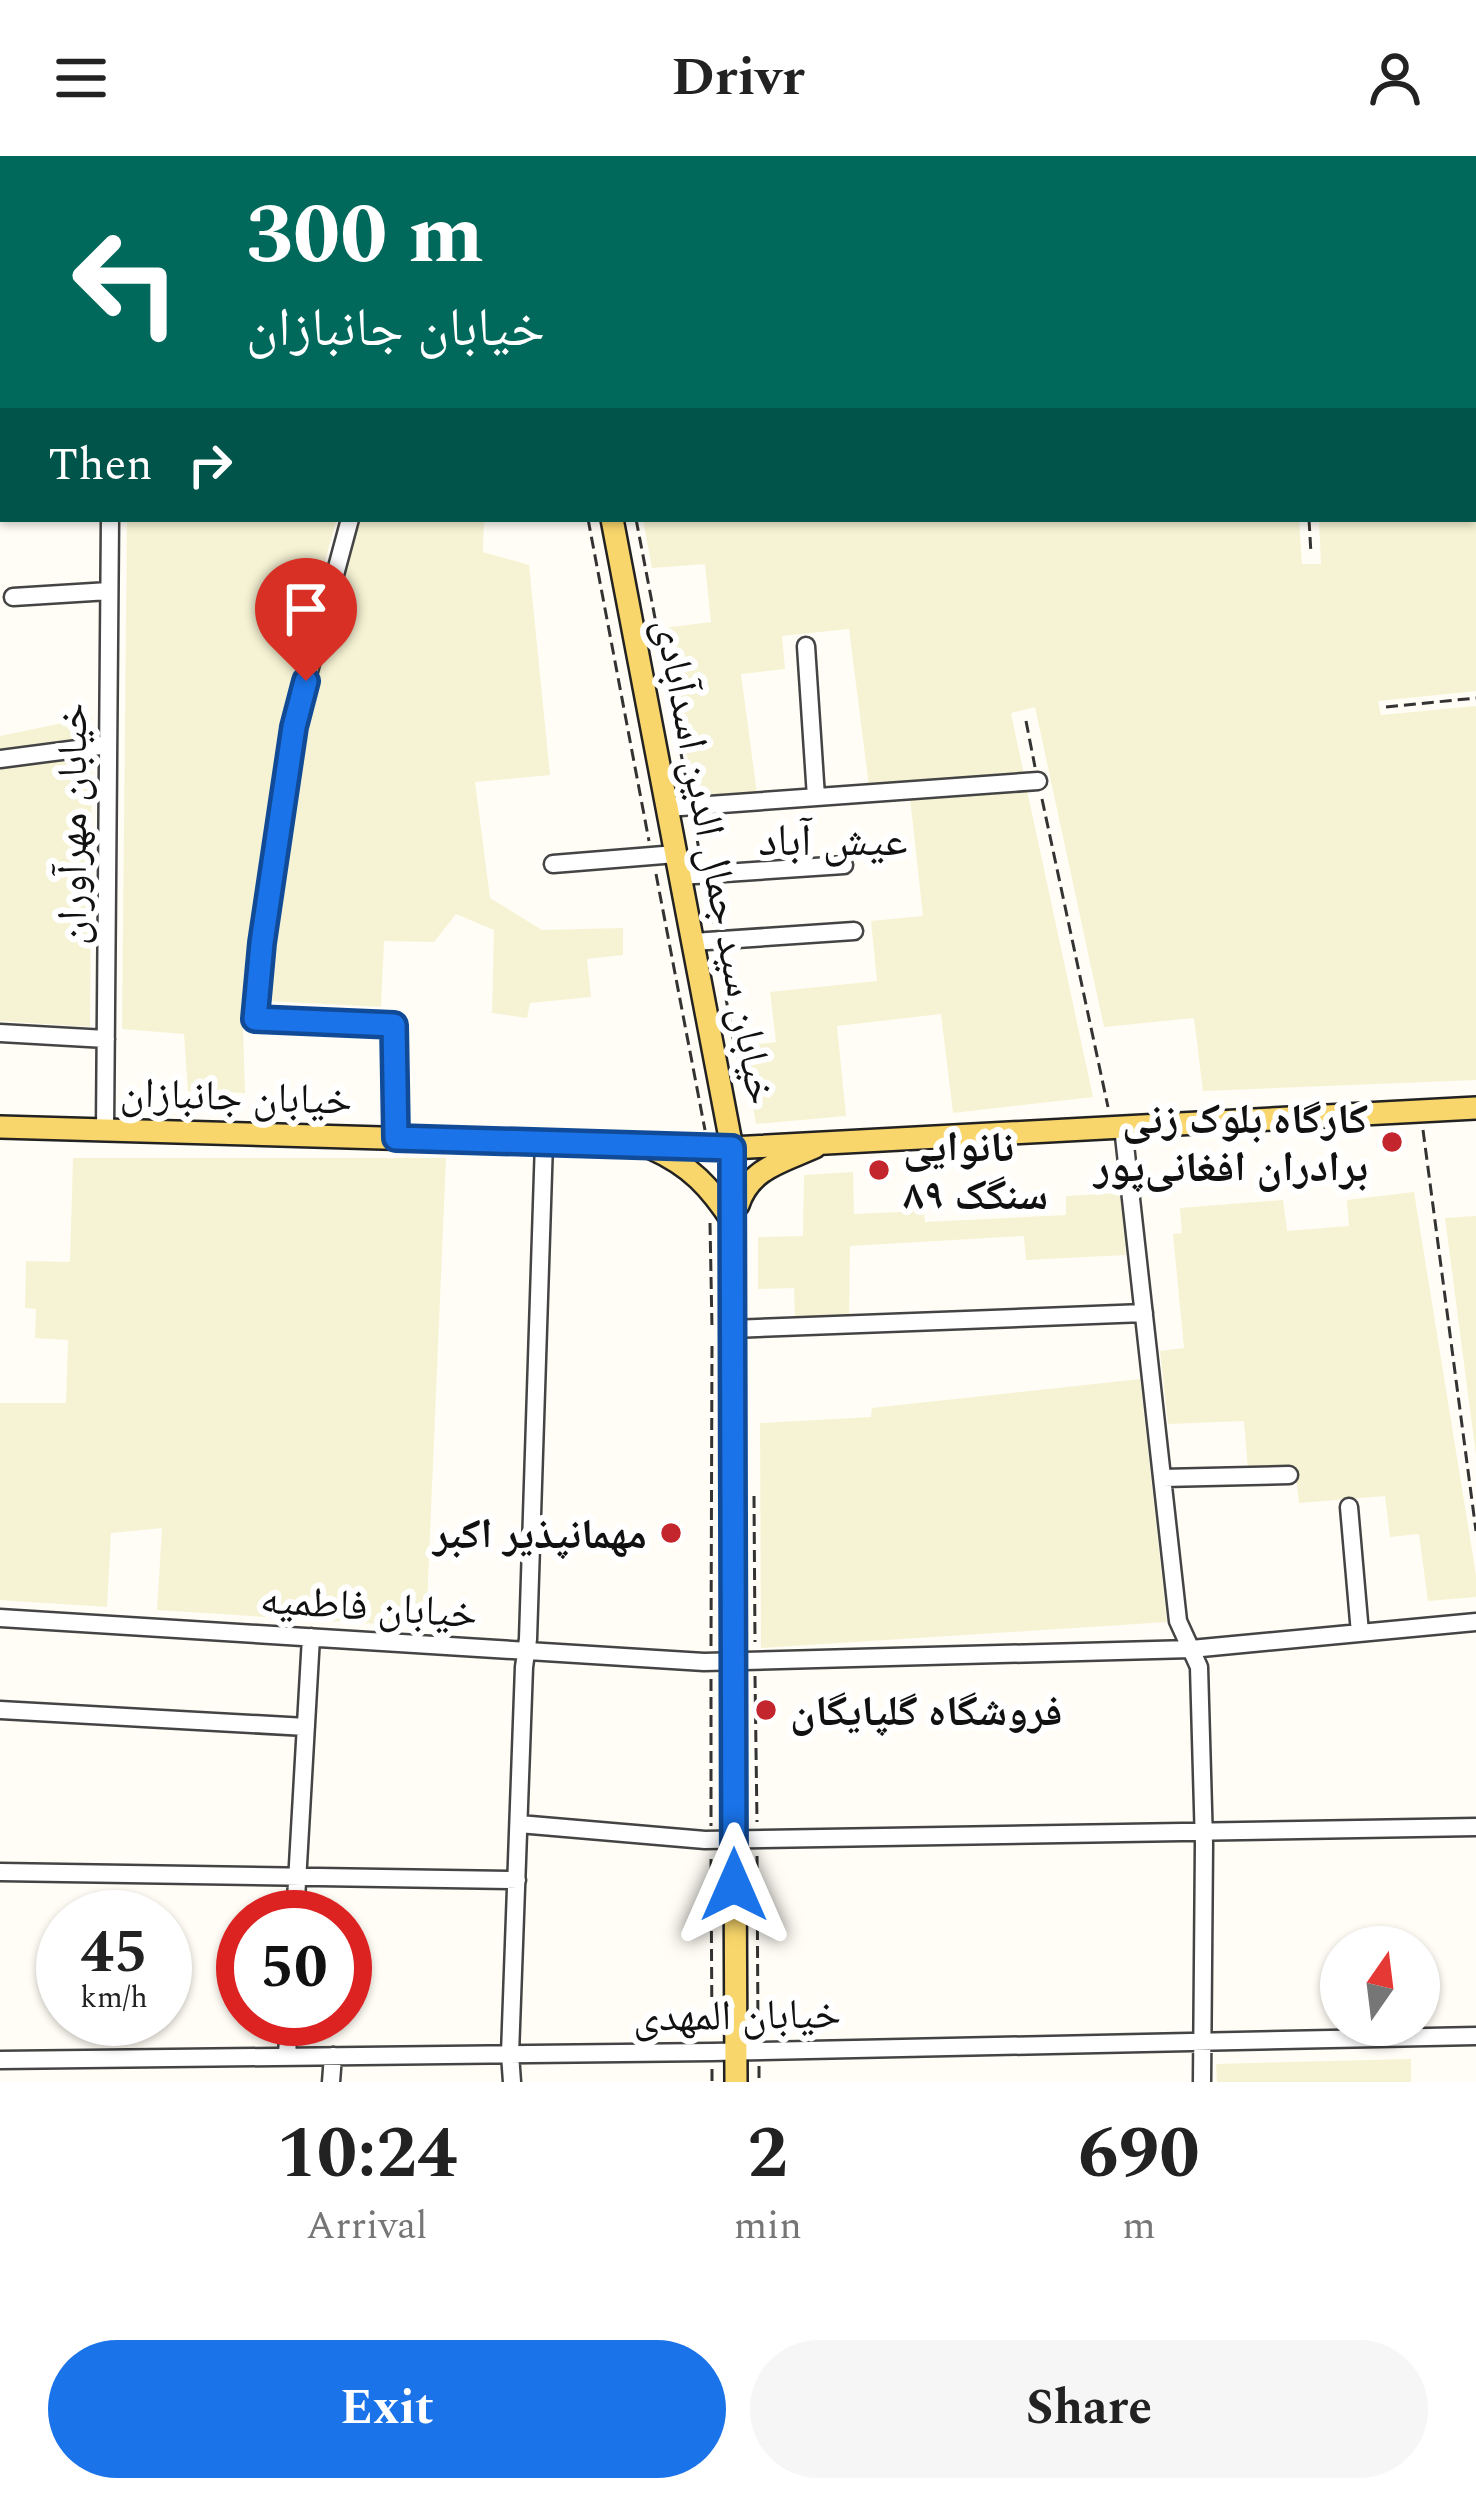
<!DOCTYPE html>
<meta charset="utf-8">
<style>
:root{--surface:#fff;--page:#f6f6f6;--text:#222;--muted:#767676;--accent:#1a73e8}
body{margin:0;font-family:Spectral,"Noto Naskh Arabic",serif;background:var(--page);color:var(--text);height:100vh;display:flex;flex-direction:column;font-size:45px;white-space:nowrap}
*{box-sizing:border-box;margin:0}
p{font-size:39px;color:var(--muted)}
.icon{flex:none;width:66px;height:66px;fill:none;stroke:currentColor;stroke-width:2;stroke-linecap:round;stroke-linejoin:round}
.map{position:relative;height:1926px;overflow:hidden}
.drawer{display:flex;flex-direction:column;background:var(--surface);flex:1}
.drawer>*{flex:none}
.guide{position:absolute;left:0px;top:0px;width:1476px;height:366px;box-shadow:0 3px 9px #0004;background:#00695c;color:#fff;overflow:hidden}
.needle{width:78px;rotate:14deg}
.fabs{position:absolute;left:1320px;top:1770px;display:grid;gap:24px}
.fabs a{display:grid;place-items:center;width:120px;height:120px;border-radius:50%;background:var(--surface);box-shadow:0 3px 9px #0004;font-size:60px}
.speed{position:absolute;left:36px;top:1734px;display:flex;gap:24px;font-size:60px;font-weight:700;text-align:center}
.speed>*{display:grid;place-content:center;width:156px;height:156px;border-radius:50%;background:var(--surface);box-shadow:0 3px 9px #0004;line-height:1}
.speed small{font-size:30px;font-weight:400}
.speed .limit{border:18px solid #d22;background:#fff;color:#111}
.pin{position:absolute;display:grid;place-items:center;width:102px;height:102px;color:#fff;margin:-123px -51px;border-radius:50% 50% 50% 0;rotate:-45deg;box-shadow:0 0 12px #0007}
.pin .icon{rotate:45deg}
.me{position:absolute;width:132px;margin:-66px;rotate:0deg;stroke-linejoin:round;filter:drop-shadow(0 0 9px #0008)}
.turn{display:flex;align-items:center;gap:42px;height:252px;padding:0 48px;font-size:54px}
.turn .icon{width:156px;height:156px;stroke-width:2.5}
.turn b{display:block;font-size:84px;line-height:102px}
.then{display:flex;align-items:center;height:114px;padding:0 48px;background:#0003;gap:24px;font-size:45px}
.eta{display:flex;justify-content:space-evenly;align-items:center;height:204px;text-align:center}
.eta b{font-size:72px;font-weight:700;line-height:84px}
.action{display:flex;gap:24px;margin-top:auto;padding:24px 48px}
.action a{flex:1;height:138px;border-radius:72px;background:var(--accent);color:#fff;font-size:48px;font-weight:700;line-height:138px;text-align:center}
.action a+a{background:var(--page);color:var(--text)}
header{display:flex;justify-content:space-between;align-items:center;height:156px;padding:0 48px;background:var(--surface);font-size:54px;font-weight:700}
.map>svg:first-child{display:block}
</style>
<header><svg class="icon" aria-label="menu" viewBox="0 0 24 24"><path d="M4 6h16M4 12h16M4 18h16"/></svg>Drivr<svg class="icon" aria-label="person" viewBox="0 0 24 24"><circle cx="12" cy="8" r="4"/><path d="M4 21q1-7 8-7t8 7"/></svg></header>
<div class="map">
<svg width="1476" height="1926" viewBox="0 0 1476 1926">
<rect width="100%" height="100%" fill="#fffdf5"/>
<path fill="#f6f3d4" d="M1049 0H1476V136H1473V3H1049Z
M1476 257V535L1378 545 1381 559 1476 550V924L1203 935 1194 862 1104 871 1035 551 1011 557 1024 619 869 630 849 473 782 480 785 513 741 518 757 638 695 642 663 472 711 466 705 408 652 412 643 363H1299L1302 408H1321L1319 363H1473V258Z
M127 363H337L319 426 289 551 263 701 243 873 245 937 188 935 184 878 122 873Z
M361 363H484L483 396 529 409 550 619 475 626 490 742 542 774 623 772V799L587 803 591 841 530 847 527 862 492 857 494 774 456 758 434 786 384 785 381 851 269 845 268 824 301 575 350 394Z
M92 561 90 871 0 865V580Z
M1027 634 1093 941 953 957 941 858 837 870 846 960 756 968 742 890 776 886 770 836 877 825 871 765 923 760 910 642Z
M73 1002H446L426 1471 157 1454 162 1372 111 1377 107 1451 0 1444V1247H66L68 1184 35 1182 36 1153 25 1152 26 1105 70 1106Z
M853 1016 854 1058 924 1055 925 1066 1066 1059V1040L1120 1037 1126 1099 1026 1104 1024 1080 850 1090 849 1159 795 1161 794 1132 758 1133V1081L803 1080 804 1019Z
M1414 1036 1476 1419V1441L1428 1445 1419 1378 1390 1381 1385 1340 1299 1347 1295 1312 1248 1313 1244 1265 1168 1268 1160 1195 1184 1192 1173 1078 1182 1077 1180 1052 1283 1044 1287 1075 1349 1070 1347 1044Z
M1476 1060V1299L1445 1062Z
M1140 1223 1167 1466 761 1492 760 1267 871 1261 872 1252Z
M1411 1903V1926H1217L1216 1908Z"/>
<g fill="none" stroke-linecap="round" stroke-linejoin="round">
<g stroke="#444" stroke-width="21">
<path id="minor" d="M108 0V3
M887 0 888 3
M516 3 538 0
M0 116 3 115
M0 245H3
M350 363 294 571 262 787 255 863 394 869 396 982
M13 441 109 435
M806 490 816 641
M0 603 108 589
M667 652 1038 625
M553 708 676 698
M680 720 844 709
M693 786 854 775
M0 877 106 883
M1123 971 1178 1465 1199 1511 1204 1688 1202 1926
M105 974 110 363
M732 1173 1144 1157
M1163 1322 1289 1319
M1349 1351 1360 1477
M0 1462 704 1506 1191 1493 1476 1466
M0 1554 306 1571
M519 1668 705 1684 1476 1671
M0 1716 517 1724
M295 1761 311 1481
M287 1900 289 1863
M0 1904 712 1896 1476 1880
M331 1926 333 1900
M512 1926 510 1898 524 1511 528 1483 544 986"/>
</g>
<g stroke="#222" stroke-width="26">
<path id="major" d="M552 0 553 3
M612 363 732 992 736 1926
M0 971 732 992 1476 952
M651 992C691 1010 710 1031 733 1066
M738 1049C750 1012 782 1006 815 991"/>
</g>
<path stroke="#333" stroke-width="3" stroke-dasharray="12 6" stroke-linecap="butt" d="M576 0 577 3
M1473 245H1476
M588 363 649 685
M636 363 688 634
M1309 363 1311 398
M1386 551 1476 542
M1026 565 1035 611
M1042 643 1108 951
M694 667 700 699
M656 718 705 974
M707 738 714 769
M719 802 741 929
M1423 974 1476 1375
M710 1067 712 1172
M754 1340 755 1486
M711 1490 712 1187
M755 1520 757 1666
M711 1523V1670
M757 1700 758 1876
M711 1703 712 1880
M759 1910V1926
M712 1913V1926"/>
<use href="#minor" stroke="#fff" stroke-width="16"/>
<use href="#major" stroke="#f9d66b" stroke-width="21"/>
</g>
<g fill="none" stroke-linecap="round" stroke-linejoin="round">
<g stroke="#114b97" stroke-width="30">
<path id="route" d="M306 525 294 571 262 787 255 863 394 869 396 982 732 992 734 1729"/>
</g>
<use href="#route" stroke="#1a73e8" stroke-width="21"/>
</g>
<g fill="#c4262e" stroke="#fff" stroke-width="4.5">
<circle cx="1392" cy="986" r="12"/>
<circle cx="879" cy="1014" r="12"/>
<circle cx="671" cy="1377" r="12"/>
<circle cx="766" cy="1554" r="12"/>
</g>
<g text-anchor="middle" stroke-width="12" stroke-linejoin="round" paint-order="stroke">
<g font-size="42" fill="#111" stroke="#fff">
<text transform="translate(71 668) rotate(-90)" y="15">خیابان مهرآوران</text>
<text transform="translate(717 705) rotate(79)" y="15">خیابان سید جمال الدین اسدآبادی</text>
<text transform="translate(236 939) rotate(2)" y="15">خیابان جانبازان</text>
<text transform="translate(369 1449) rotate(4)" y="15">خیابان فاطمیه</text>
<text transform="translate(737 1858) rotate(-1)" y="15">خیابان المهدی</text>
</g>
<g font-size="42" font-weight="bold" fill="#111" stroke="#fff" text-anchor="end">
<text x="1368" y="977">کارگاه بلوک زنی<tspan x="1368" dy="48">برادران افغانی‌پور</tspan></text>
<text x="903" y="1005" text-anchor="start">نانوایی<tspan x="903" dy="48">۸۹ سنگک</tspan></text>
<text x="647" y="1392">مهمانپذیر اکبر</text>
<text x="790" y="1569" text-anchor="start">فروشگاه گلپایگان</text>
</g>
<g font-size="45" fill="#111" stroke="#fff">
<text x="833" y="699">عیش آباد</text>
</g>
</g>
</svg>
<div class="fabs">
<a><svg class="needle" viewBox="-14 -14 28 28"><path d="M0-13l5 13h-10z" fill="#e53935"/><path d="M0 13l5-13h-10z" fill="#767676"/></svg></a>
</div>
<div class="speed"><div>45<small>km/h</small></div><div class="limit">50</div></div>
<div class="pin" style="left:306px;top:525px;background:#d93025"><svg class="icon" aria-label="arrive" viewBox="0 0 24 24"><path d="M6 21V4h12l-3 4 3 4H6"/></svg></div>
<svg class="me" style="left:734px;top:1729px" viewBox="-20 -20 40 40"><path d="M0-17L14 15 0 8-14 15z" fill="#1a73e8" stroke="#fff" stroke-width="4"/></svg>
<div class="guide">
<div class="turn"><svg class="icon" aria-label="left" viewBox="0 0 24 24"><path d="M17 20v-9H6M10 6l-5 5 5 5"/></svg><div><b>300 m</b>خیابان جانبازان</div></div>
<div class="then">Then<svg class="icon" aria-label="right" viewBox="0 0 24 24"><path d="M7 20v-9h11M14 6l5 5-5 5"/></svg></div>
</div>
</div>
<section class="drawer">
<div class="eta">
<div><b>10:24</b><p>Arrival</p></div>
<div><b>2</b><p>min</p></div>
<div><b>690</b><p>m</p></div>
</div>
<div class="action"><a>Exit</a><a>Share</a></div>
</section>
